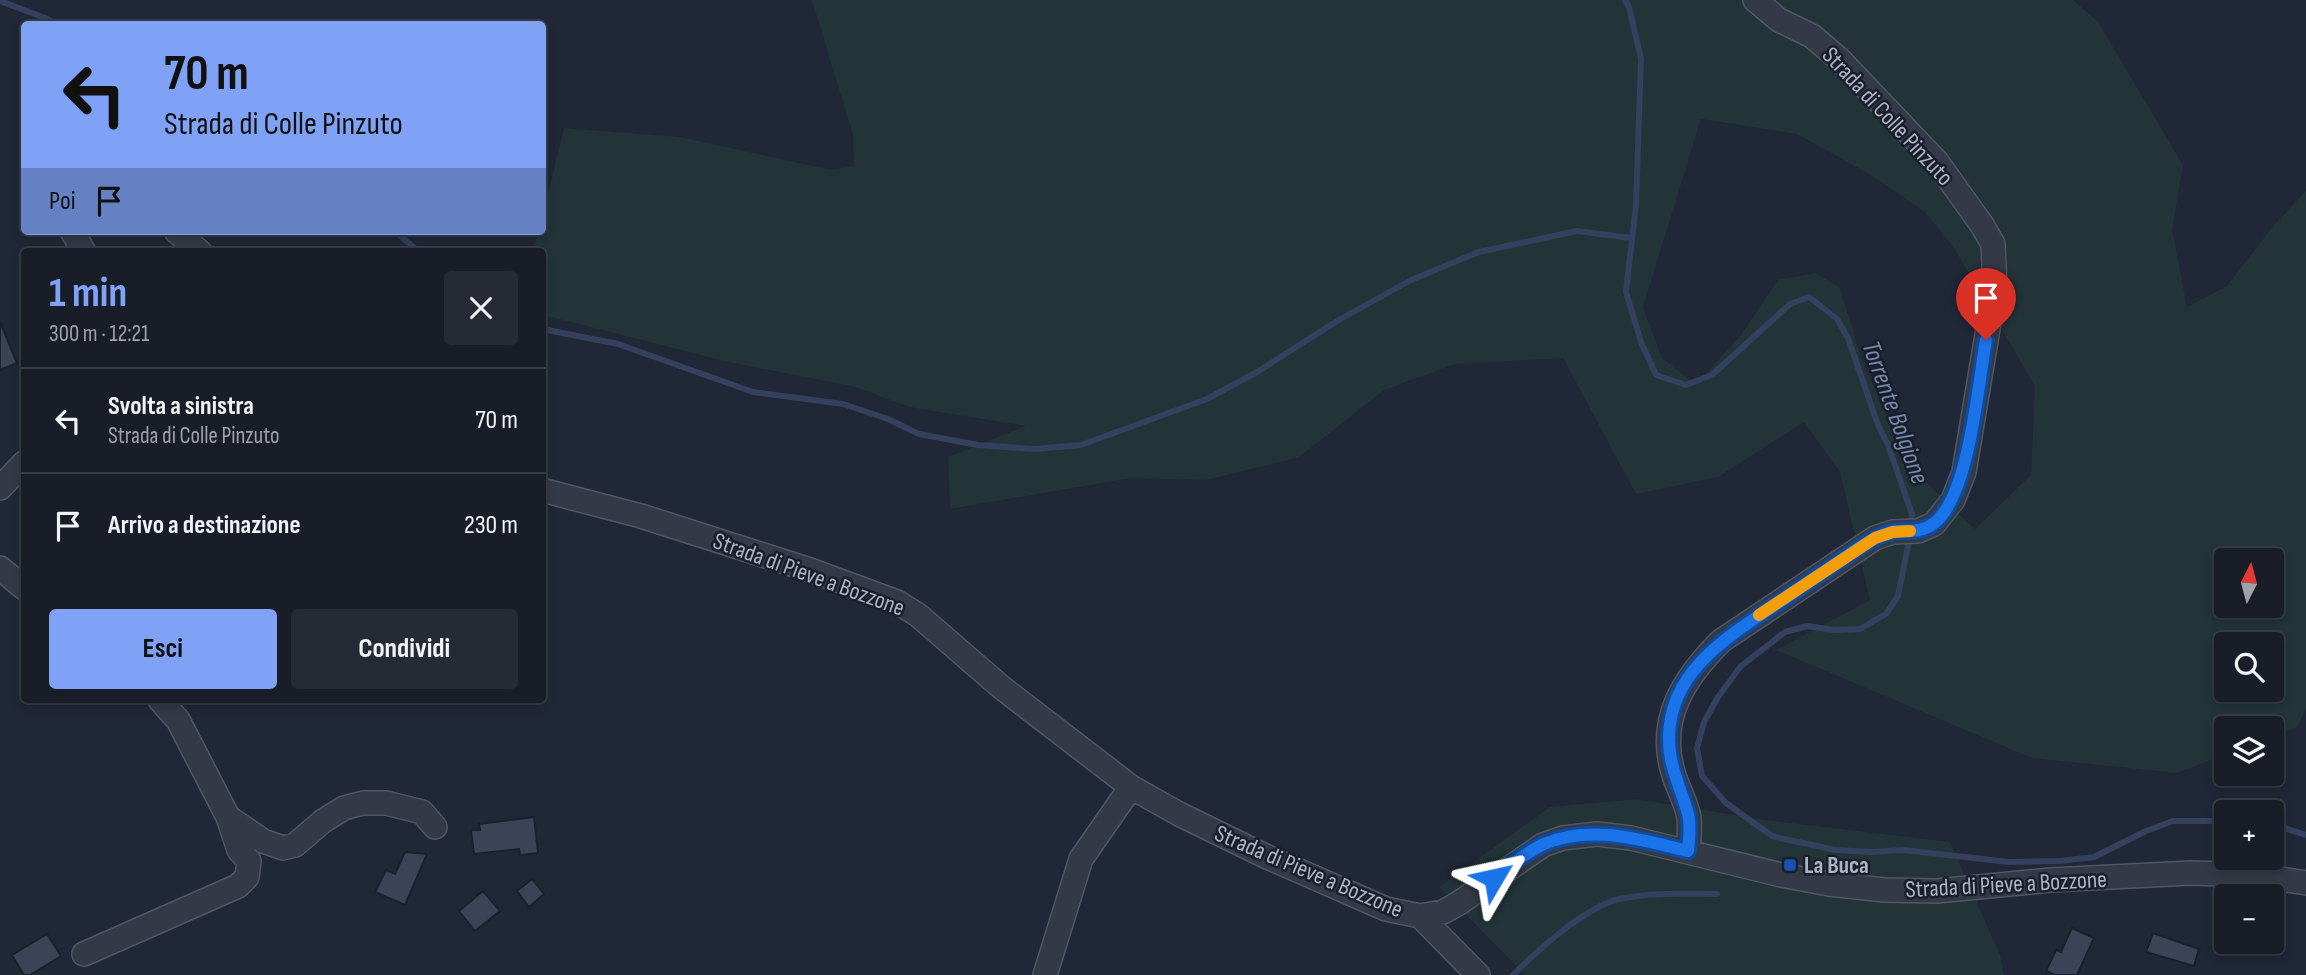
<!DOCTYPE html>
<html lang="it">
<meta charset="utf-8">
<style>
:root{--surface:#181d28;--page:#252a34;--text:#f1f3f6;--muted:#9fa2a8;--line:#363b45;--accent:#7fa2f6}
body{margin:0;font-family:"Sofia Sans Condensed",sans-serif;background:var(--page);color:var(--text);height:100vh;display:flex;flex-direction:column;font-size:26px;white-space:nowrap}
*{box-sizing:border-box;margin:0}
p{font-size:23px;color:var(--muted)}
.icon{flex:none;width:38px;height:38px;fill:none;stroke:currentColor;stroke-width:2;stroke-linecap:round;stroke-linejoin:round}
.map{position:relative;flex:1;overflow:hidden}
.panel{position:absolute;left:21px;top:248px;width:525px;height:455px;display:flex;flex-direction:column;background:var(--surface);border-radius:7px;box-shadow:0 4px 10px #0003,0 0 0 2px var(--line)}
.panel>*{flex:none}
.top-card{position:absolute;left:21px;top:21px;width:525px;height:214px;border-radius:7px;box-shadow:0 4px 10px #0003,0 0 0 2px var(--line);background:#7fa2f6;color:#111;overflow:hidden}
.needle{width:46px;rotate:6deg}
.tools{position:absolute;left:2214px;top:548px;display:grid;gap:14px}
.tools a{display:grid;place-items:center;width:70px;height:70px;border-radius:7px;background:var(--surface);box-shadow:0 4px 10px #0003,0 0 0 2px var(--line);font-size:35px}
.pin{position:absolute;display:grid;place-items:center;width:60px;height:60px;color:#fff;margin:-72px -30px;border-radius:50% 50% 50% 0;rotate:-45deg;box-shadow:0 0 7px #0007}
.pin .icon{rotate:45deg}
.me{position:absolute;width:77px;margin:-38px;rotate:54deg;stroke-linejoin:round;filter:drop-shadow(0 0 5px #0008)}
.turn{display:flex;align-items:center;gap:24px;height:147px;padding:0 28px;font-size:32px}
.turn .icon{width:91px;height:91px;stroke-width:2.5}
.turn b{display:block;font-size:49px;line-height:60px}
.then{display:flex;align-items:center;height:66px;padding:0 28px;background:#0003;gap:14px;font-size:26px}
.round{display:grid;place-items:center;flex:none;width:74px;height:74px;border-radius:7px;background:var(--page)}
.head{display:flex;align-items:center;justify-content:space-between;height:119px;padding:0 28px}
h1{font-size:42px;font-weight:700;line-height:52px;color:var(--accent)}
.cta{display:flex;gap:14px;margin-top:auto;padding:14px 28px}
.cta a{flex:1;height:80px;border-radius:7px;background:var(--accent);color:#111;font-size:28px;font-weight:700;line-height:80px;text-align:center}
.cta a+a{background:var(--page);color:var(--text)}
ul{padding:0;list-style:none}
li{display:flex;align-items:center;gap:21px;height:105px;padding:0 28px;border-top:2px solid var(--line)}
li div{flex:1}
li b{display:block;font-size:26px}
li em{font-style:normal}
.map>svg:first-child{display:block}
</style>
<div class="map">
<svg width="2306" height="975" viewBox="0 0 2306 975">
<rect width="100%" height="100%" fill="#202736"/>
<path fill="#223438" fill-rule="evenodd" d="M812 0H2073L2098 22 2183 165 2172 230 2187 307 2227 286 2274 225 2306 191V709L2297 727 2272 737V728H2226V754L2177 773 2032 758 1776 650 1870 600 1840 472 1804 422 1718 477 1636 494 1563 358 1455 364 1384 390 1299 457 1206 480 1131 478 950 509 948 457 1026 426 909 407 856 387 729 362 543 315 542 252H533L539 231H542L543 215 564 128 680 137 831 170 854 166 853 135ZM1701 119 1797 134 1871 175 1925 212 1954 248 2035 386 2031 475 1975 529 1910 467 1861 358 1840 288 1816 273 1778 280 1741 335 1696 385 1662 358 1643 307ZM2226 560H2272V606H2226ZM2226 644H2272V690H2226Z
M1637 799 1765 820 1950 842 2000 955 2004 975H1525L1439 887 1550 807Z"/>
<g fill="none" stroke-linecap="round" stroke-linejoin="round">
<path stroke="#33405e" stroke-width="6" d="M1625 0 1629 7 1641 59 1636 204 1626 292 1641 342 1656 375 1686 385 1712 375 1790 304 1809 297 1837 319 1848 338 1878 425 1888 445 1912 514 1911 525
M0 1 45 18 56 24
M395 231 419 252
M542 329 618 344 753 392 843 404 888 419 919 434 978 445 1035 449 1081 445 1207 399 1257 372 1337 321 1411 280 1479 252 1577 231 1631 238
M1910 536 1898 596 1886 614 1860 629 1834 630 1807 626 1785 632 1741 666 1718 697 1704 722 1697 748 1702 776 1726 803 1772 836 1784 839 1836 850 1871 852 1904 850 2008 862 2060 861 2094 857 2146 831 2173 821H2226
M2272 824 2306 835
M1513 975C1538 950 1584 908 1619 899 1651 892 1684 894 1717 894"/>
</g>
<path fill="#3b4457" stroke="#1a202d" stroke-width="2" d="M0 322 17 363 0 370Z
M534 817 538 853 520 855 519 849 474 854 471 830H480L479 824Z
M405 852 427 854 405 905 375 892 386 870 395 874Z
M532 879 544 894 529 907 517 891Z
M483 891 500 911 475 931 459 911Z
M2072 928 2094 938 2077 975H2055L2046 971 2056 950 2061 952Z
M2153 933 2199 949 2194 966 2146 952Z
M47 934 61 956 30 975H24L12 955Z"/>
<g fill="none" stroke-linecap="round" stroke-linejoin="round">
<g stroke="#505665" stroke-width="26">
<path id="minor" d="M72 231 84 252
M176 231 200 252
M0 488 24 463
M542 490 641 516 810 570 897 602 918 615 1001 687 1131 787 1179 814 1263 855 1386 909 1420 916 1443 912 1459 903 1543 845 1563 838 1597 834 1631 838 1781 875 1829 884 1884 890 1937 891 2051 880 2191 873 2254 875 2306 883
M0 568 24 588
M160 700 178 720 228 817 263 841 283 848 295 845 323 821 344 808 363 803H386L422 812 435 827
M1688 851C1689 841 1690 829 1689 818 1687 803 1677 787 1673 772 1657 718 1685 677 1721 641L1875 538 1893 532 1918 531 1934 524 1953 500 1964 472 1995 287 1993 244 1982 225 1937 162 1839 59 1812 36 1779 20 1755 0
M1420 916 1478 975
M84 954 238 886 247 877 249 861 239 850 228 817
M1045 975 1081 859 1131 787"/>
</g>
<use href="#minor" stroke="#333946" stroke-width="23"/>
</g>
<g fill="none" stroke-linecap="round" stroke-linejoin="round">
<g stroke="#114b97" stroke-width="18">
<path id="route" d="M1494 878C1510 866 1526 852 1544 844 1592 824 1641 840 1688 851 1689 839 1691 825 1688 814 1681 788 1668 765 1669 737 1670 670 1729 636 1778 603 1806 584 1834 565 1862 546 1871 540 1880 535 1891 532 1906 529 1920 534 1933 524 1969 499 1978 384 1986 340"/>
</g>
<use href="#route" stroke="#1a73e8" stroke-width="12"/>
<path stroke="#f59e0b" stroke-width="12" d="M1759 615 1875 538 1893 532 1910 531"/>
</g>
<rect fill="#1a4fb4" stroke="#191e2b" stroke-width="2.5" x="1783" y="858" width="14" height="14" rx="3.5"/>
<g text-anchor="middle" stroke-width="5" stroke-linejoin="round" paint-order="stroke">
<g font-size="24" fill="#adb3c4" stroke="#191e2b">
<text transform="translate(1888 116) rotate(47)" y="8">Strada di Colle Pinzuto</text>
<text transform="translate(809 574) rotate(20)" y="8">Strada di Pieve a Bozzone</text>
<text transform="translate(1309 871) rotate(23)" y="8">Strada di Pieve a Bozzone</text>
<text transform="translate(2006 884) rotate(-3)" y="8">Strada di Pieve a Bozzone</text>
</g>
<g font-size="24" font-weight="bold" fill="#adb3c4" stroke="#191e2b" text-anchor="start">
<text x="1804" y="873">La Buca</text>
</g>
<g font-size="26" font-style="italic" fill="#7587ac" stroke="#191e2b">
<text transform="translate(1896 412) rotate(70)" y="9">Torrente Bolgione</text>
</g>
</g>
</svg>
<div class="tools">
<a><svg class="needle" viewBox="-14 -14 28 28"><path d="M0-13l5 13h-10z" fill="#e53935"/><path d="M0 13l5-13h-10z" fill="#9fa2a8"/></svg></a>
<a><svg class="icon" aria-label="search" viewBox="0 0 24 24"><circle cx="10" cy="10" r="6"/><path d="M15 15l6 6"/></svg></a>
<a><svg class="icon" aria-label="layers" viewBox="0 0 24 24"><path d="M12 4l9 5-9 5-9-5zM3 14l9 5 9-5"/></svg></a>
<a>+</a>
<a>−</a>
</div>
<div class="pin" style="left:1986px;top:340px;background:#d93025"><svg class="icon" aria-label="arrive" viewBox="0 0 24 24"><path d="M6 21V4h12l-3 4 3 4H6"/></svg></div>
<svg class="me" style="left:1494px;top:878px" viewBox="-20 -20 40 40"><path d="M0-17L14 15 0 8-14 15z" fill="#1a73e8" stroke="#fff" stroke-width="4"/></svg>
<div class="top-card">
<div class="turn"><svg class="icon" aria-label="left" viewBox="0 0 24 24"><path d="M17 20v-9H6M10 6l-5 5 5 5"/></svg><div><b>70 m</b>Strada di Colle Pinzuto</div></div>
<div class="then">Poi<svg class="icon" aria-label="arrive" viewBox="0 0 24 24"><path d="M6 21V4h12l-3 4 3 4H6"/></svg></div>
</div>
<section class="panel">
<div class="head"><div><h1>1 min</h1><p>300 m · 12:21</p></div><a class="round"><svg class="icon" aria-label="close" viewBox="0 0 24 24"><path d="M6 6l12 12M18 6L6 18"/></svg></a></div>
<ul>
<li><svg class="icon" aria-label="left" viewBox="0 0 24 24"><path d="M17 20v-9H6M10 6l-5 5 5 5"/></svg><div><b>Svolta a sinistra</b><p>Strada di Colle Pinzuto</p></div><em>70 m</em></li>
<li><svg class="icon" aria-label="arrive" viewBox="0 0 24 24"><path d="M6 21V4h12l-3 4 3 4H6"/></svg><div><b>Arrivo a destinazione</b></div><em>230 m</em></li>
</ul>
<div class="cta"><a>Esci</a><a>Condividi</a></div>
</section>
</div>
